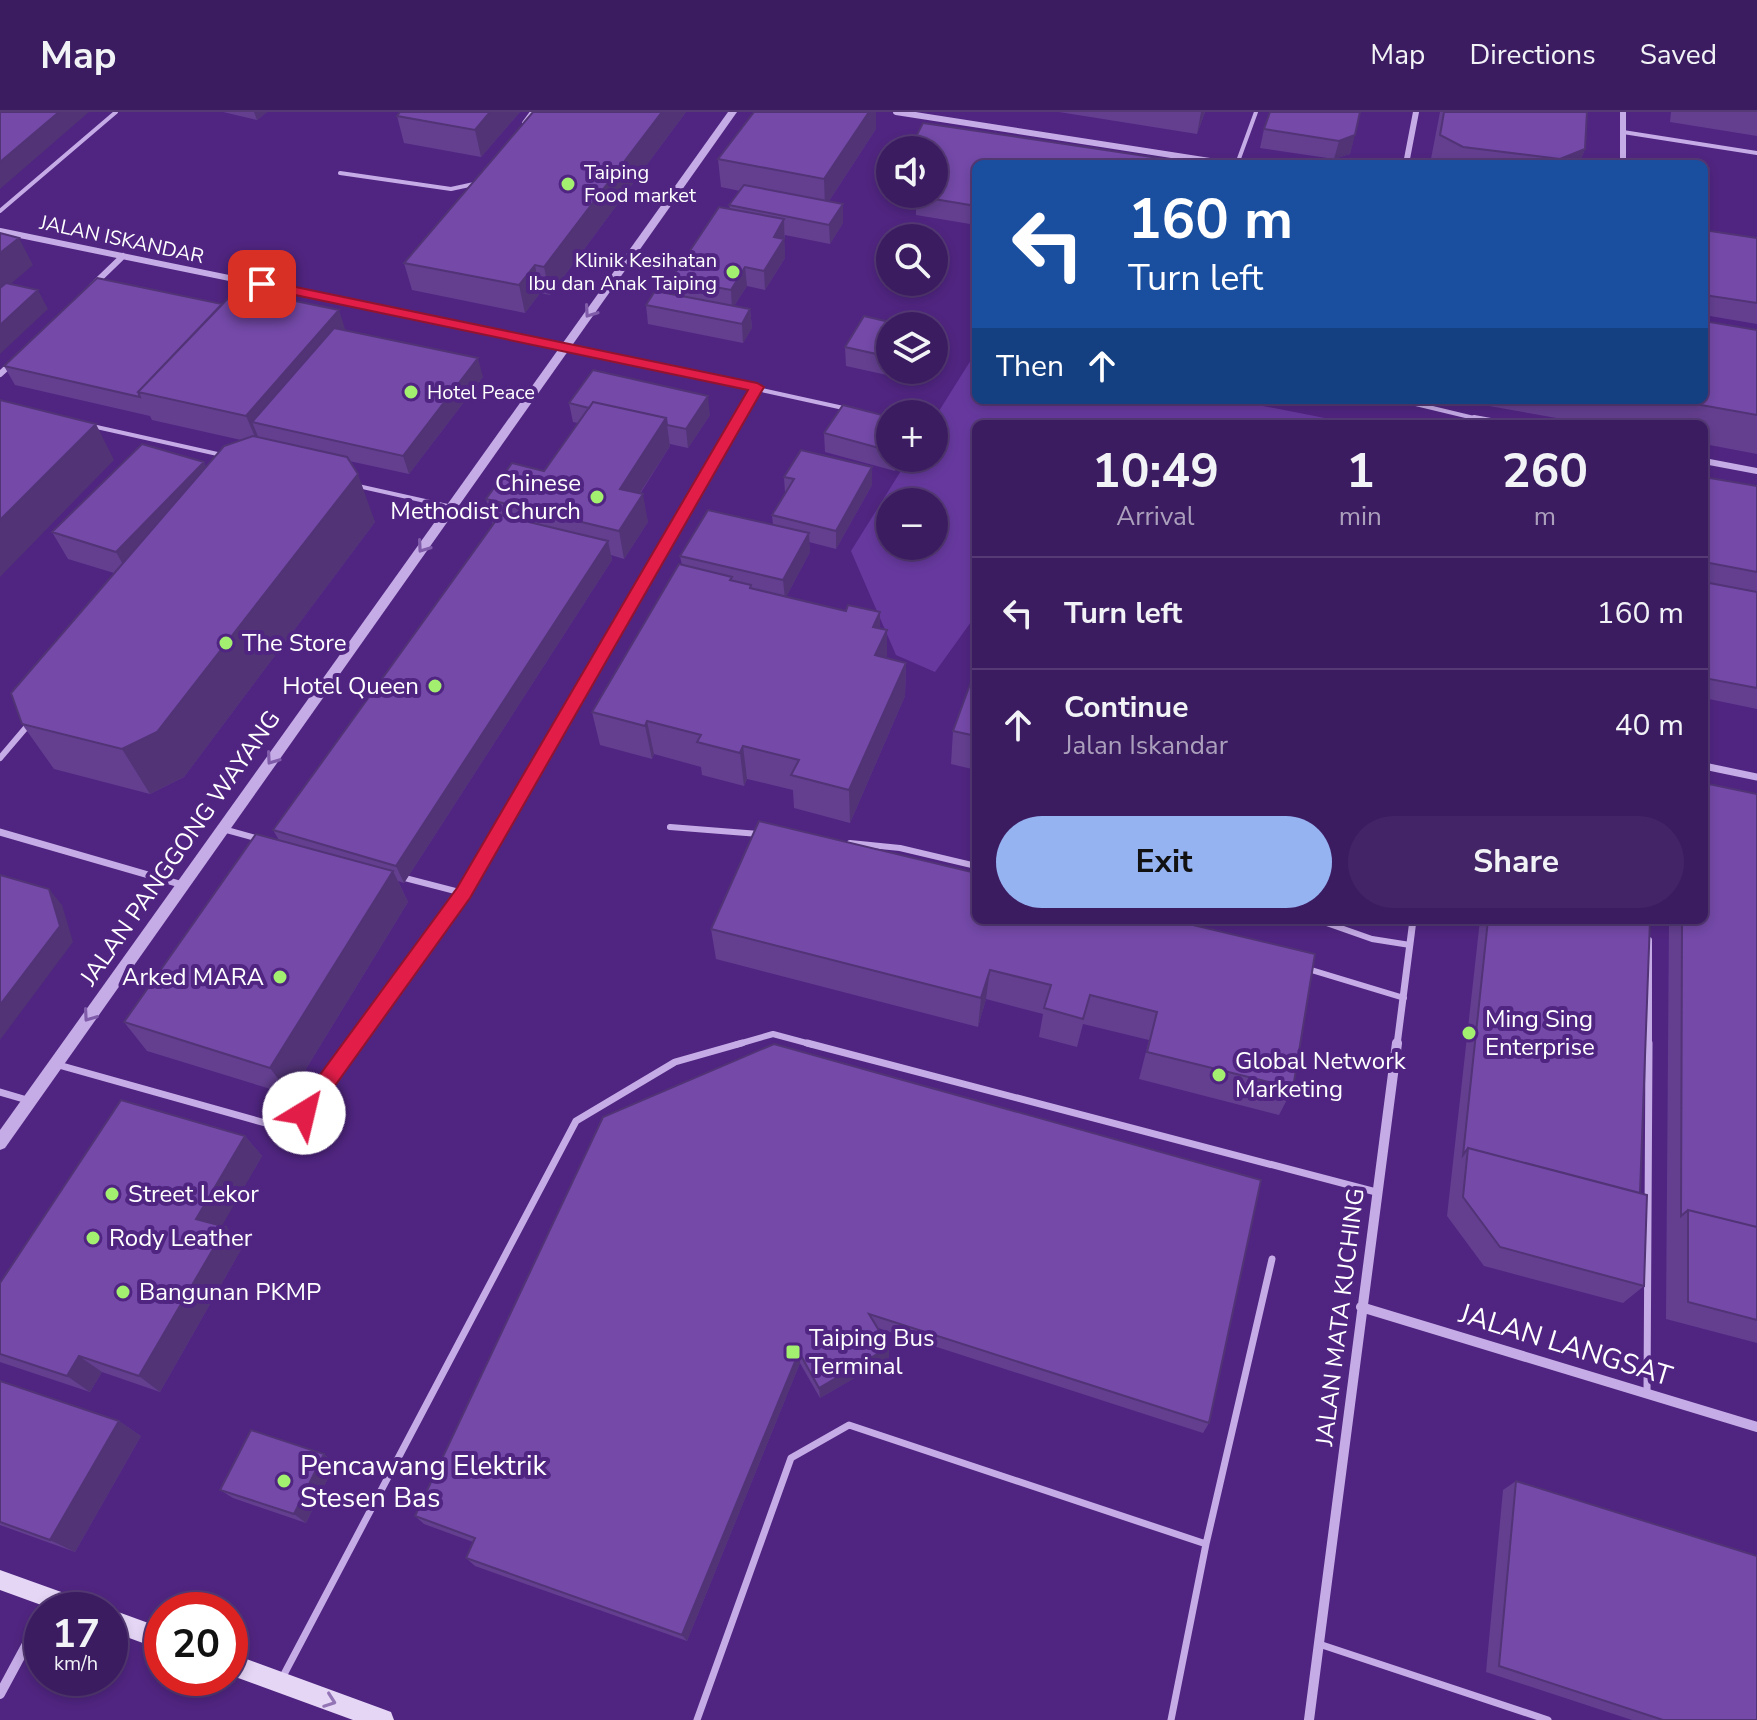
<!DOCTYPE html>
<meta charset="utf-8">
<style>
:root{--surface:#3c1c61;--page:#432567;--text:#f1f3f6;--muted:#aca1bd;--line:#553a76;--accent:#95b2f1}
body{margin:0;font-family:"Nunito Sans",sans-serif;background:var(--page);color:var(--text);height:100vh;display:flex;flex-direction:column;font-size:30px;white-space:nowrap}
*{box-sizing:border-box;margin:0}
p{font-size:26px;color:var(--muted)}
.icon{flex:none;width:44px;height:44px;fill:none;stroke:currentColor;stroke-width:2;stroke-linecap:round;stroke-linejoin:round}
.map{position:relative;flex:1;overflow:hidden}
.drawer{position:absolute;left:972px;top:308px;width:736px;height:504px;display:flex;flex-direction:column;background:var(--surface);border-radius:12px;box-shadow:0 4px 12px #0003,0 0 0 2px var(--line)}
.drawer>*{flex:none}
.hud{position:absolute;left:972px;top:48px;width:736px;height:244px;border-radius:12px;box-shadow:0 4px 12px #0003,0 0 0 2px var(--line);background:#1a4fa0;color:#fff;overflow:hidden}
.buttons{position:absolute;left:876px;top:24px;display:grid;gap:16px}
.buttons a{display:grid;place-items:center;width:72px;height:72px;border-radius:50%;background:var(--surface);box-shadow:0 4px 12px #0003,0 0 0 2px var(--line);font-size:40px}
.speed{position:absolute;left:24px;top:1480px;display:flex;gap:16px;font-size:40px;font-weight:700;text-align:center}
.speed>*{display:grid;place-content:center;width:104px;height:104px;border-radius:50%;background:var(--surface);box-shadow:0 4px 12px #0003,0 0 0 2px var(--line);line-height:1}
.speed small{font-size:20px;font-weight:400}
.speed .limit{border:12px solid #d22;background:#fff;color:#111}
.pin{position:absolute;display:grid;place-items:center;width:68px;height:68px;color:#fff;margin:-34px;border-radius:16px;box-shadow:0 4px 12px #0006}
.me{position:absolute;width:88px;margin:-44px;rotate:36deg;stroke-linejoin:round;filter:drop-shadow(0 0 6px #0008)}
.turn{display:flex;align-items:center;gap:28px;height:168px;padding:0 24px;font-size:36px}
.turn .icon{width:104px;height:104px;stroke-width:2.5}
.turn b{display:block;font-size:56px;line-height:68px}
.then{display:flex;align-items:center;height:76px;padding:0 24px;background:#0003;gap:16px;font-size:30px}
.eta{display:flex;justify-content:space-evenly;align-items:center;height:136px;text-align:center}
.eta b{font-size:48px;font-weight:700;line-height:56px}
.button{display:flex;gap:16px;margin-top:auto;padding:16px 24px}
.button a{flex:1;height:92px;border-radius:48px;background:var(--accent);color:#111;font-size:32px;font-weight:700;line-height:92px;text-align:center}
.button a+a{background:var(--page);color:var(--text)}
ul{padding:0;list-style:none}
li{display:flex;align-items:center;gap:24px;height:112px;padding:0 24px;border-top:2px solid var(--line)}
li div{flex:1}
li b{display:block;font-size:30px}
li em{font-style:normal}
header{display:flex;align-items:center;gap:48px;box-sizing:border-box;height:112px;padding:0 40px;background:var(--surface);border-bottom:2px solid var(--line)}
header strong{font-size:38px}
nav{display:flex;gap:44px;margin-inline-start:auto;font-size:28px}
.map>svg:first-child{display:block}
</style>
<header>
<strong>Map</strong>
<nav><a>Map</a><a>Directions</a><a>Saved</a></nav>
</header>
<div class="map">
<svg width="1757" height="1608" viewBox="0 0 1757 1608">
<rect width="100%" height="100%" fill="#502581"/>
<path fill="#67399f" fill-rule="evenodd" d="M976 240V288H1232L1330 307 1327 312H976V503L935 560 896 543 851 439 909 346H934V307ZM890 390H934V434H890Z"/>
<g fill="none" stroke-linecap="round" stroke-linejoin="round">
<path stroke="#c6ace7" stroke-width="4" d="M524 11 532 0
M1623 20 1757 41
M1237 52 1256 0
M340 61 451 77 474 72
M0 99 116 0
M566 235 848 297
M1399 288 1474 306
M92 314 222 343
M358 374 452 395
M680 408 757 275"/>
<path stroke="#c6ace7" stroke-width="6" d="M0 646 29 612
M670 715 759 722
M223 717 259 727
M850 731 900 736 976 754
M401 765 463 781
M1318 808 1372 827 1410 833
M1308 857 1404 886
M353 933 463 781 681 406
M735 933 773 922 814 933
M1649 933V828"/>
<path stroke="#c6ace7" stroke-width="7" d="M807 931 1376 1080
M55 952 276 1014C313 1005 334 960 355 931
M0 980 27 988
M1647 1281 1649 931
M1319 1532 1548 1608
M281 1568 576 1009 675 950 742 931
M697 1608 791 1346 849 1313 1206 1432
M1171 1608 1206 1432 1272 1147"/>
<path stroke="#c6ace7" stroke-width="6" d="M896 0 1229 52
M1623 0V52
M1406 52 1416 0
M0 119 566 235
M92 174 123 144
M0 262 13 250
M1473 312 1474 306 1507 312
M1704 349 1757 359"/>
<path stroke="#c6ace7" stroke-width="7" d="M1704 654 1757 665
M0 720 183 773
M1397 933 1413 808"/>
<path stroke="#c6ace7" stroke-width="10" d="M1361 1195 1757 1315
M0 1582 42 1504
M1309 1608 1397 931"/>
<path fill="#c6ace7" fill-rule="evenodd" d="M728 0H737L5 1036 0 1038V1018Z"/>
<path fill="#e5d6f6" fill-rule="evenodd" d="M0 1458 92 1491 96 1498H55L0 1478Z
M110 1497 162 1516V1538L110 1519Z
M230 1541 383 1597 391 1600 394 1608H353L230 1563Z"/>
</g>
<path fill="#643f90" d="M223 0H267L257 8Z
M520 0 481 45 404 31 397 4Z
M533 0H686L550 183 540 181 525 201 412 178 404 151Z
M754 0H876V17L829 89 843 111 830 132 785 123 784 128 785 146 765 178 747 174 734 194 750 197 752 216 743 231 648 212 646 193 673 183 671 167 730 97 729 93 740 79 721 75 718 47Z
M1059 0H1205L1197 22Z
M1360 0 1350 42 1334 47 1260 36 1264 17Z
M1440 0H1587L1585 37 1579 52H1430Z
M1671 0H1757V24L1670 10Z
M976 52V113L916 103V84Z
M1704 118 1757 126V212L1704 203Z
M915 209V214H890V258H920L914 269 846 254 845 235 894 211Z
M346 218 483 265 409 362 349 349 375 410 184 665 150 682 54 657 22 612 114 461 68 447 52 420 206 355 241 328 152 308 150 304 15 273 4 254Z
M1757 218V342L1704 332V312H1590L1455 288H1704Z
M569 291 710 303 688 336 670 332V334L640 382 648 410 624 447 611 443 612 448 404 771 398 769 408 790 290 983 147 939 124 910 279 728 273 718 493 413 486 387 544 359 578 311 573 310Z
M890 305V346H904L895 359 825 340 824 321Z
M784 365 872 373 836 437 809 430 810 440 786 485 887 518V546L906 551 905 584 850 711 794 696 793 678 747 667 744 674 702 663 701 655 654 642 652 647 600 633 592 600 682 453 680 444 773 413 772 403 785 381Z
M1704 365 1757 374V597L1704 586Z
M976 556V658L951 652 953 619Z
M1757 682V1231L1666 1207 1669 808H1704Z
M1172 808 1293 976 1279 1003 1139 967 1149 928 1083 912 1077 935 1039 925 1043 902 986 887 978 915 716 847 711 817Z
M1480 808H1650L1640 1081 1644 1174 1623 1191 1484 1154 1447 1104Z
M603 1005 1209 1311 1203 1321 878 1216 889 1246 820 1286 800 1251 687 1529 475 1454 466 1446 473 1430 424 1412 415 1404Z
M245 1024 262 1044 221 1114 226 1115 243 1134 160 1280 102 1260 90 1280 0 1250V1171Z
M0 1269 119 1309 141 1324 75 1440 0 1413Z
M324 1342 335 1352 306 1411 233 1386 220 1378Z
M1516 1369 1757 1608H1632L1486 1560 1503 1378Z"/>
<path fill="#513376" d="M59 0H89L0 77V50Z
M254 0H267L257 8Z
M490 0H520L481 45 475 18Z
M662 0H686L550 183 544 155Z
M869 0H876V17L825 95 824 67Z
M1201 0H1205L1197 22Z
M1355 23 1350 42 1334 47 1339 29Z
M1585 37 1579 52H1559L1560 47Z
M843 92V111L830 132 829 113Z
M784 107 785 146 765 178 764 159 774 125Z
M19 126 33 153 0 181V141Z
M535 153 540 181 525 201 519 173Z
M745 155 747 174 732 197 731 178Z
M38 178 48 197 0 242V213Z
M750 197 752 216 743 231 742 212Z
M339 198 348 226 252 310 260 329 258 332 246 304Z
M478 246 483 265 409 362 403 344Z
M914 258H920L914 269Z
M708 284 710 303 688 336 686 317Z
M666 306 670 334 625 404 620 377Z
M96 312 114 348 0 465V408Z
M895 346H904L895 359Z
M204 350 217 378 131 467 116 440Z
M872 355V373L836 437V419Z
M358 362 375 410 184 665 150 682 122 637Z
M643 382 648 410 624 447 619 419Z
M809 421 810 440 785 487 783 468Z
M608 429 612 448 404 771 396 754Z
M880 500V533L887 518V552L875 577 873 515Z
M906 551 905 584 850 711 849 678Z
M647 609 654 642 652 647 645 614Z
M743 634 747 667 744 674 740 641Z
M393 759 408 790 290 983 270 956Z
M49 777 62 793 73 830 0 928V893Z
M990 858 986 887 978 915 981 886Z
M245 1024 262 1044 215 1126 196 1107Z
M226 1115 243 1134 160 1280 139 1264Z
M889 1235V1246L820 1286 819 1276Z
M799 1240 800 1251 687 1529 682 1523Z
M79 1244 102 1260 90 1280 67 1264Z
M119 1309 141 1324 75 1440 50 1428Z
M324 1342 335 1352 306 1411 294 1402Z"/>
<path fill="#7449a8" stroke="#513376" stroke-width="2" d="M0 0H59L0 50Z
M400 0H490L475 18 397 4Z
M533 0H662L544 155 535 153 519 173 404 151Z
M754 0H869L824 67 718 47Z
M1270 0H1360L1355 23 1339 29 1264 17Z
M1444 0H1587L1585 37 1560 47 1463 35 1440 23Z
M923 11 1199 52H976V94L916 84 918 82H934V38H909Z
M744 73 843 92 829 113 729 93Z
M719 95 784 107 774 125 784 127 764 159 745 155 731 178 671 167Z
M1704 118 1757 126V191L1704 183Z
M0 121 19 126 0 141Z
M97 166 222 192 138 280 140 285 4 254Z
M6 171 38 178 0 213V176Z
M237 177 339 198 246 304 138 280Z
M655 179 750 197 742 212 646 193Z
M864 204 894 211 897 205 915 209 912 214H890V245L845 235Z
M1704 209 1757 218V303L1673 288H1704Z
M334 216 478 246 403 344 252 310Z
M593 258 708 284 686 317 667 313 666 306 593 290 589 296 569 291Z
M0 288 96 312 0 408Z
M593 290 666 306 620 377 643 382 619 419 486 387 512 351 544 359Z
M843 293 890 305V339L824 321Z
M253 324 347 345 358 362 157 620 122 637 22 612 11 581 224 334Z
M142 332 204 350 116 440 52 420Z
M801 338 872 355 836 419 772 403 794 367 784 365Z
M1704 365 1757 374V460L1704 450Z
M708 398 809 421 783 468 680 444Z
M500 403 608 429 396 754 273 718Z
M679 452 732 465 730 468 751 473 750 476 846 499 848 493 880 500 873 515 887 518 875 543 906 551 849 678 791 663 799 648 743 634 740 641 697 630 701 623 647 609 645 614 592 600Z
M1704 470 1757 480V576L1704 566Z
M976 556V624L953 619Z
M1704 671 1757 682V1115L1688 1098 1681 1104 1682 808H1704Z
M759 709 976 761V808H1172L1315 842 1293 976 1147 940 1157 900 1090 883 1083 907 1044 896 1051 873 990 858 981 886 711 817Z
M256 722 393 759 270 956 124 910Z
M0 763 49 777 60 814 0 893Z
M1488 808H1650L1640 1081 1468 1036 1463 1043Z
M774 932 1261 1068 1209 1311 869 1202 889 1235 819 1276 799 1240 682 1523 466 1446 475 1426 415 1404 603 1005Z
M121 988 245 1024 196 1107 226 1115 139 1264 79 1244 67 1264 0 1242V1171Z
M1468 1036 1647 1083 1644 1174 1500 1135 1463 1085Z
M1688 1098 1757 1115V1208L1688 1190Z
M0 1269 119 1309 50 1428 0 1410Z
M251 1318 324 1342 294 1402 220 1378Z
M1516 1369 1757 1444V1608H1663L1499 1554Z"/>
<defs><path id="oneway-chevron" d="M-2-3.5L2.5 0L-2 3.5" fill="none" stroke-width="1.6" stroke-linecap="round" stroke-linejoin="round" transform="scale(2)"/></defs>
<g stroke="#7f5baa">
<use href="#oneway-chevron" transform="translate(590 200) rotate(125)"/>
<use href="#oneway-chevron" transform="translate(423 435) rotate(125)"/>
<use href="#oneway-chevron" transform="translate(272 647) rotate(125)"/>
<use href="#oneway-chevron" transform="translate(89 904) rotate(125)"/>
</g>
<use stroke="#9375b6" href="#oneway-chevron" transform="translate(330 1589) rotate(20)"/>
<path fill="#e11d48" stroke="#92132f" stroke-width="2" d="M262 168 757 271 764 275 470 786 311 1007 304 1010 297 1007 294 1001 297 994 457 776 748 278 257 175 255 172Z"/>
<g fill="#a3f071" stroke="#502581" stroke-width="3">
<circle cx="568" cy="72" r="8"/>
<circle cx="733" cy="160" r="8"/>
<circle cx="411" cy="280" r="8"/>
<circle cx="597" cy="385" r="8"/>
<circle cx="226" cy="531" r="8"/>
<circle cx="435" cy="574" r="8"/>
<circle cx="280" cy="865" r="8"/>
<circle cx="1469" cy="921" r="8"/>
<circle cx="1219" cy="963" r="8"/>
<circle cx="112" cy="1082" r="8"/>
<circle cx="93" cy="1126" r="8"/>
<circle cx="123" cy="1180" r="8"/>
<rect x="785" y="1232" width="16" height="16" rx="4"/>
<circle cx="284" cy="1369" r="8"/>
</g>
<g text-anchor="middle" stroke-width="8" stroke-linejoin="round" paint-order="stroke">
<g font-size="20" fill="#fff" stroke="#502581" text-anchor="start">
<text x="584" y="67">Taiping<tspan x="584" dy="23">Food market</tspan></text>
<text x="717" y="155" text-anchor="end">Klinik Kesihatan<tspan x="717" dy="23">Ibu dan Anak Taiping</tspan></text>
<text x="427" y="287">Hotel Peace</text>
</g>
<g font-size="20" fill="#fff" stroke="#502581">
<text transform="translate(122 127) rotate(12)" y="7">JALAN ISKANDAR</text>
</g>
<g font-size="24" fill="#fff" stroke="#502581" text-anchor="start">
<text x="581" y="379" text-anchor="end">Chinese<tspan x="581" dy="28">Methodist Church</tspan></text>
<text x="242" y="539">The Store</text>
<text x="419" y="582" text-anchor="end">Hotel Queen</text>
<text x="264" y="873" text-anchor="end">Arked MARA</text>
<text x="1485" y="915">Ming Sing<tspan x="1485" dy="28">Enterprise</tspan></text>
<text x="1235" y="957">Global Network<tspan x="1235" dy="28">Marketing</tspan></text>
<text x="128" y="1090">Street Lekor</text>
<text x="109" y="1134">Rody Leather</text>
<text x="139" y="1188">Bangunan PKMP</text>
<text x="809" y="1234">Taiping Bus<tspan x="809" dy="28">Terminal</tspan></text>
</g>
<g font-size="24" fill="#fff" stroke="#502581">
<text transform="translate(180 736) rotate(-55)" y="8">JALAN PANGGONG WAYANG</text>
<text transform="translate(1340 1205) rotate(-83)" y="8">JALAN MATA KUCHING</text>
</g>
<g font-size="28" fill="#fff" stroke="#502581">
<text transform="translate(1566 1232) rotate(17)" y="10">JALAN LANGSAT</text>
</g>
<g font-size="28" fill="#fff" stroke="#502581" text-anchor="start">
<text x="300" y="1363">Pencawang Elektrik<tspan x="300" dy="32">Stesen Bas</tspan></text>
</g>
</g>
</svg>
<div class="buttons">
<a><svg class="icon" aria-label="sound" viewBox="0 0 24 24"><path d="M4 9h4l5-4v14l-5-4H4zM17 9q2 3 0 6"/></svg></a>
<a><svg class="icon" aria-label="search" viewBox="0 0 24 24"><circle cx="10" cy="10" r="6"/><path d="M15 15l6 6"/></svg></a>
<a><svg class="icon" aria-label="layers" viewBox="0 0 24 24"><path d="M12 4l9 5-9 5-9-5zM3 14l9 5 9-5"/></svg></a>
<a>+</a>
<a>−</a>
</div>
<div class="speed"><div>17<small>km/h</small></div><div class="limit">20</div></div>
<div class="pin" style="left:262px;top:172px;background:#d93025"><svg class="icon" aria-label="arrive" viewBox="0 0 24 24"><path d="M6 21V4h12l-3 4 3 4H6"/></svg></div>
<svg class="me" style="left:304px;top:1001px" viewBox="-20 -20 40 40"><circle r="19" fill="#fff"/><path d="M0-13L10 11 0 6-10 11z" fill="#e11d48"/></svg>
<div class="hud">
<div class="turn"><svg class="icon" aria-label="left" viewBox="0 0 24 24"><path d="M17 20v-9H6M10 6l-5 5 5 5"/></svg><div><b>160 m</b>Turn left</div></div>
<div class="then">Then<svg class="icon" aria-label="ahead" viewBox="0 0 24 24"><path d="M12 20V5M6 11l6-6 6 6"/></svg></div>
</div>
<section class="drawer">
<div class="eta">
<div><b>10:49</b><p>Arrival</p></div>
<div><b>1</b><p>min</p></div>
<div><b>260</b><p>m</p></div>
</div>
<ul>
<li><svg class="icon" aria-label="left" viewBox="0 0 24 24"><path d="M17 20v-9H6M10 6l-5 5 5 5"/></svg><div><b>Turn left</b></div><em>160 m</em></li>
<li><svg class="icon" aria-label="ahead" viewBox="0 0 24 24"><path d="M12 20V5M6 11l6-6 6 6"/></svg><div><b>Continue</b><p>Jalan Iskandar</p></div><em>40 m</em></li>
</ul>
<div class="button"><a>Exit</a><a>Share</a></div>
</section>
</div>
